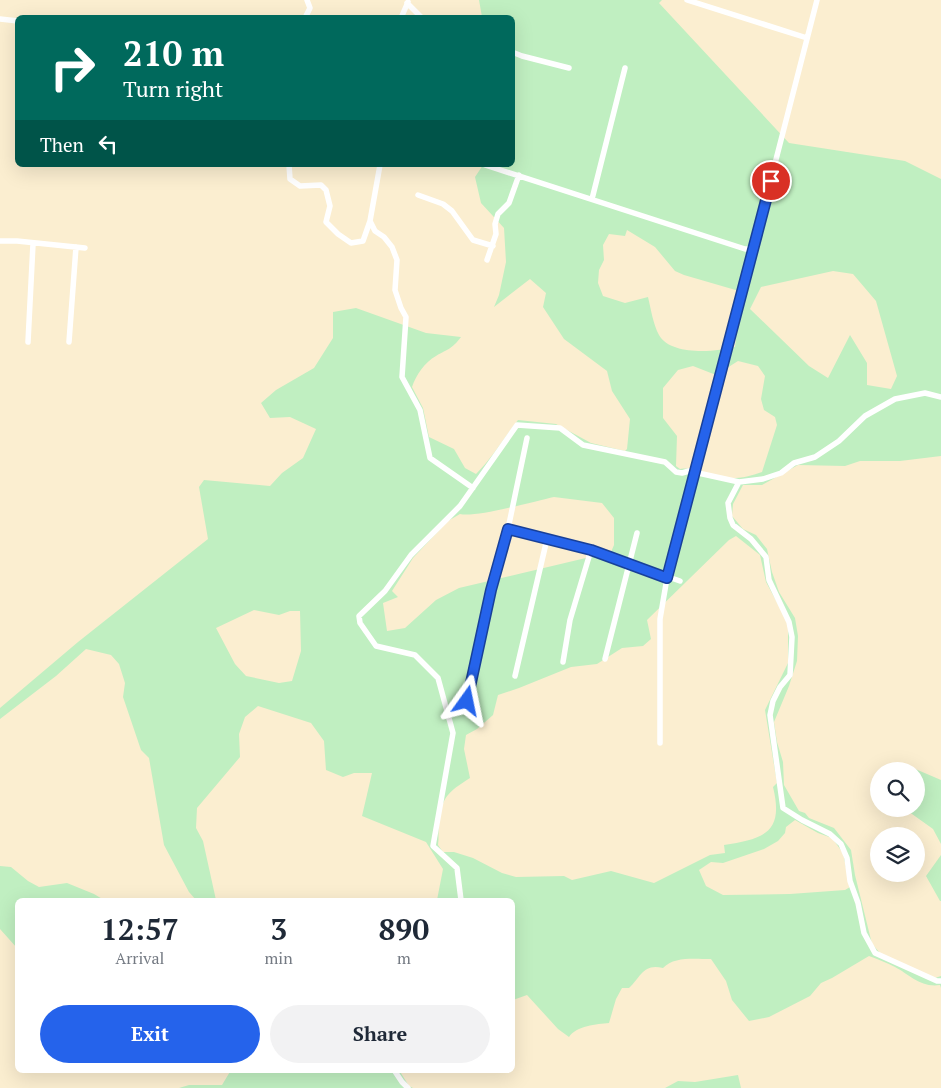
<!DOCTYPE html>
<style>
:root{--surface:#fff;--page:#f2f2f3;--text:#1f2937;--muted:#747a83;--accent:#2563eb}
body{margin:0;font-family:"PT Serif",serif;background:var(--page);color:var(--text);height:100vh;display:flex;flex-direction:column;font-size:19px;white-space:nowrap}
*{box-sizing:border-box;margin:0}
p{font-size:16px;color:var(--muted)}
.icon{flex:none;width:28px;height:28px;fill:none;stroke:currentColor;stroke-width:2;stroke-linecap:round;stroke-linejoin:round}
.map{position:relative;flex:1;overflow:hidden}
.details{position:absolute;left:15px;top:898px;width:500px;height:175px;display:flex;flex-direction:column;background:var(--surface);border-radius:8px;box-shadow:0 5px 20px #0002}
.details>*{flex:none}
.guide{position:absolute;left:15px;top:15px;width:500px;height:152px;border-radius:8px;box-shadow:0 5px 20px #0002;background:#00695c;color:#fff;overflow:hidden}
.tools{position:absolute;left:870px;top:762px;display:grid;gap:10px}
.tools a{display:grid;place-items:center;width:55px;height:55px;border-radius:50%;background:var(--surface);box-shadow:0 5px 20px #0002;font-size:25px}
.pin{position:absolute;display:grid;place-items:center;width:42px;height:42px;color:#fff;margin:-21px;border:2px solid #fff;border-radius:50%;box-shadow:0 1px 5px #0007}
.me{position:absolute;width:55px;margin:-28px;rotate:12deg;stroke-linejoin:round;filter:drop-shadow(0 0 4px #0008)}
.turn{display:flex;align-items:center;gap:18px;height:105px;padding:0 25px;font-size:22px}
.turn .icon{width:65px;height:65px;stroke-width:2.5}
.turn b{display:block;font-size:35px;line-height:42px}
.then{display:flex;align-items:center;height:48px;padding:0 25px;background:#0003;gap:10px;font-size:19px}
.eta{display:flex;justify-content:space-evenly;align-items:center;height:85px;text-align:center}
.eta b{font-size:30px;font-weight:600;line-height:35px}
.button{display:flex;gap:10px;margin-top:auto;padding:10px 25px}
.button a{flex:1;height:58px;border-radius:30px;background:var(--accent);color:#fff;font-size:20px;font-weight:600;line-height:58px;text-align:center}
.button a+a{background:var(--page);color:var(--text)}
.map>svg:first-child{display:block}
</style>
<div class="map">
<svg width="941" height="1088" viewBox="0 0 941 1088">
<rect width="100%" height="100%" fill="#fbeed0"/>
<path fill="#c0efc1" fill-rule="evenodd" d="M479 0H662L659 3 789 143 905 161 941 179V456L900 461H860L845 466 798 465 762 485H743L733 504 732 516 743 529 756 535 767 549 772 572 779 592 795 618 798 636 797 661 789 686 774 722 777 742 783 762 784 785 799 811 805 813 809 818 834 828 851 850 855 875 872 944 880 953 935 978 941 976V988L940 985C921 988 910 975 895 967 887 963 878 959 869 956L832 978 821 983 810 996 769 1017 749 1021 732 1000 726 981 711 959C695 959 674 956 663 968 643 963 641 977 629 988H622L616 999 609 1023C597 1024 576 1026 569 1037L558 1029 527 995 513 1000 512 900H437L443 869 426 842 362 816 372 773H354L343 777 326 770 324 741 311 723 258 706 245 717 239 734 240 757 197 808 196 828 203 841 216 900H196L189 892 164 845 149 758 141 750 123 697 125 683 119 664 111 655 86 649 56 676 0 719V708L78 642 208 539 199 487 204 480 270 486 282 473 303 458 316 429 290 417 270 418 261 403 276 390 314 368 333 338V312L356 308 426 333 461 337C451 350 449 348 436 356 425 362 416 375 412 387L423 408 429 437 454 449 465 468 476 474C492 458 504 438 518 420L556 424 591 443 625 451 627 449 630 419 612 391 607 371 564 339 543 307 546 293 530 279 494 307 499 295 506 262 504 228 481 203 475 177 483 165H512V18L482 17ZM627 230 655 247 675 271 684 275 739 291 741 296 735 347C715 352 671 356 659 335 653 324 651 309 648 297L625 303 603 296 598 283 599 270 604 260 603 245 609 234 625 236ZM833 271 853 274 876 301 897 376 891 389 867 385V363L850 335 828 378 809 366 750 309 761 287ZM738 361 758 366 765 376 761 399 764 410 775 417 777 425 762 472C748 477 735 480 719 477 703 473 699 467 680 469L676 466 677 436 663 418V388L678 370 693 366 716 375ZM554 497 602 503 614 518V545L611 552 459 588 436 600 405 628 387 631 383 603 398 597 392 591 413 558 448 521 460 514C475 518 536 501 554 497ZM736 536 760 555 766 582 788 623V663L765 710 777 783 773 787C784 832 765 839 724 845L725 853 710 855 654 883 611 871 572 880 564 876 516 877 502 873 473 858 454 852H443L438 845C439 838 438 832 439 825 441 797 448 792 470 778L464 749 466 735 477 729 493 715 498 695 519 688 571 667 597 664 622 648 643 646 651 639 647 620 729 540ZM254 610 279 615 290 611H300L301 651 292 681 279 683 246 676 235 664 216 628ZM795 820 818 833 832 838 843 853 850 887 845 890 790 894 723 895 706 886 699 870 711 862 723 863 764 849 778 841 785 833 786 827Z
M889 766 913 768 941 780V844L933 829 905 809H916V771H889Z
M941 855V901H940L926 876Z
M0 866 11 867 28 881 39 887 67 883 94 894 104 900H18L17 948 0 929Z
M231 1070H399L409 1086 413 1088H179L189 1085H222Z
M738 1075 741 1088H665L678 1081 695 1082Z"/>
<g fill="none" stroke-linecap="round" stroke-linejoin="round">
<path stroke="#fff" stroke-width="5.5" d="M687 0 807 38
M407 3 422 18
M305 18 310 8 307 0
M401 18 408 2
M0 19 18 21
M512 52 522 56 569 68
M289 165 290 179 300 186 321 185 326 190 330 206 326 222 338 234 351 243 363 241 370 221
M380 165 370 221 375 231 384 237 392 247 397 260 395 290 401 308 406 317 402 377 420 410 430 458 473 488
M485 165 745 249H753L817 0
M418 195 443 204 452 211 473 240 493 246
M592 199 625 68
M0 241H17L85 248
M487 260 496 234 495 224 498 214 509 203 519 175
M28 342 33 244
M69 342 76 247
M739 482 728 503 730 518 733 525 751 539 766 557 769 580 789 622 792 637 790 675 780 687 773 701 770 715 783 808 802 820 830 834 841 844 847 858 850 881 858 903 864 933 875 953 937 981H941
M508 529 591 550 680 581
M605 659 637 533
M563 662 570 620 591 550
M515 676 547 539
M467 701 491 590 508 529 527 438
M660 743V619L667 578 753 249
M461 900 457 868 433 846 453 733 438 678 415 655 376 646 360 623 359 616 385 591 411 555 460 506 517 425 560 428 583 445 665 462 676 472 682 473 689 471 739 482 763 479 781 473 794 463 815 457 839 441 865 416 895 399 925 393 941 397
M394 1070 402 1082 408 1088"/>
</g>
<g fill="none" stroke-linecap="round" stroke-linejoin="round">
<g stroke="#184099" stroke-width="12">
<path id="route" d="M467 701 491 590 508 529 591 550 667 578 771 181"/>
</g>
<use href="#route" stroke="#2563eb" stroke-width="9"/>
</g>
</svg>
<div class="tools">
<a><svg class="icon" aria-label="search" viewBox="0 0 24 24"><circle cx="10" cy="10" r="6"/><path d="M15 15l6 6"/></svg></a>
<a><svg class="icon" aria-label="layers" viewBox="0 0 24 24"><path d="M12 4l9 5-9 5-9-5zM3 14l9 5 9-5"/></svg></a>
</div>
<div class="pin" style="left:771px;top:181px;background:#d93025"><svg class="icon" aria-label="arrive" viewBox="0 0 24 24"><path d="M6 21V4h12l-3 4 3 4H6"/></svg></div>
<svg class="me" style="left:467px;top:701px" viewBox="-20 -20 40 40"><path d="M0-17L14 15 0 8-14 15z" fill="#2563eb" stroke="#fff" stroke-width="4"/></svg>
<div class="guide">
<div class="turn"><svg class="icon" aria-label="right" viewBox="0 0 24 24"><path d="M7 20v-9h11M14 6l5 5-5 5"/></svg><div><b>210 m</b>Turn right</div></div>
<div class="then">Then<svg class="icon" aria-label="left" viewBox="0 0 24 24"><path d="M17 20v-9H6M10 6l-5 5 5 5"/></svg></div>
</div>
<section class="details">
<div class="eta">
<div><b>12:57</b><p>Arrival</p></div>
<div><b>3</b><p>min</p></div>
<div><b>890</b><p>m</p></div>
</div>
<div class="button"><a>Exit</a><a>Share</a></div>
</section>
</div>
